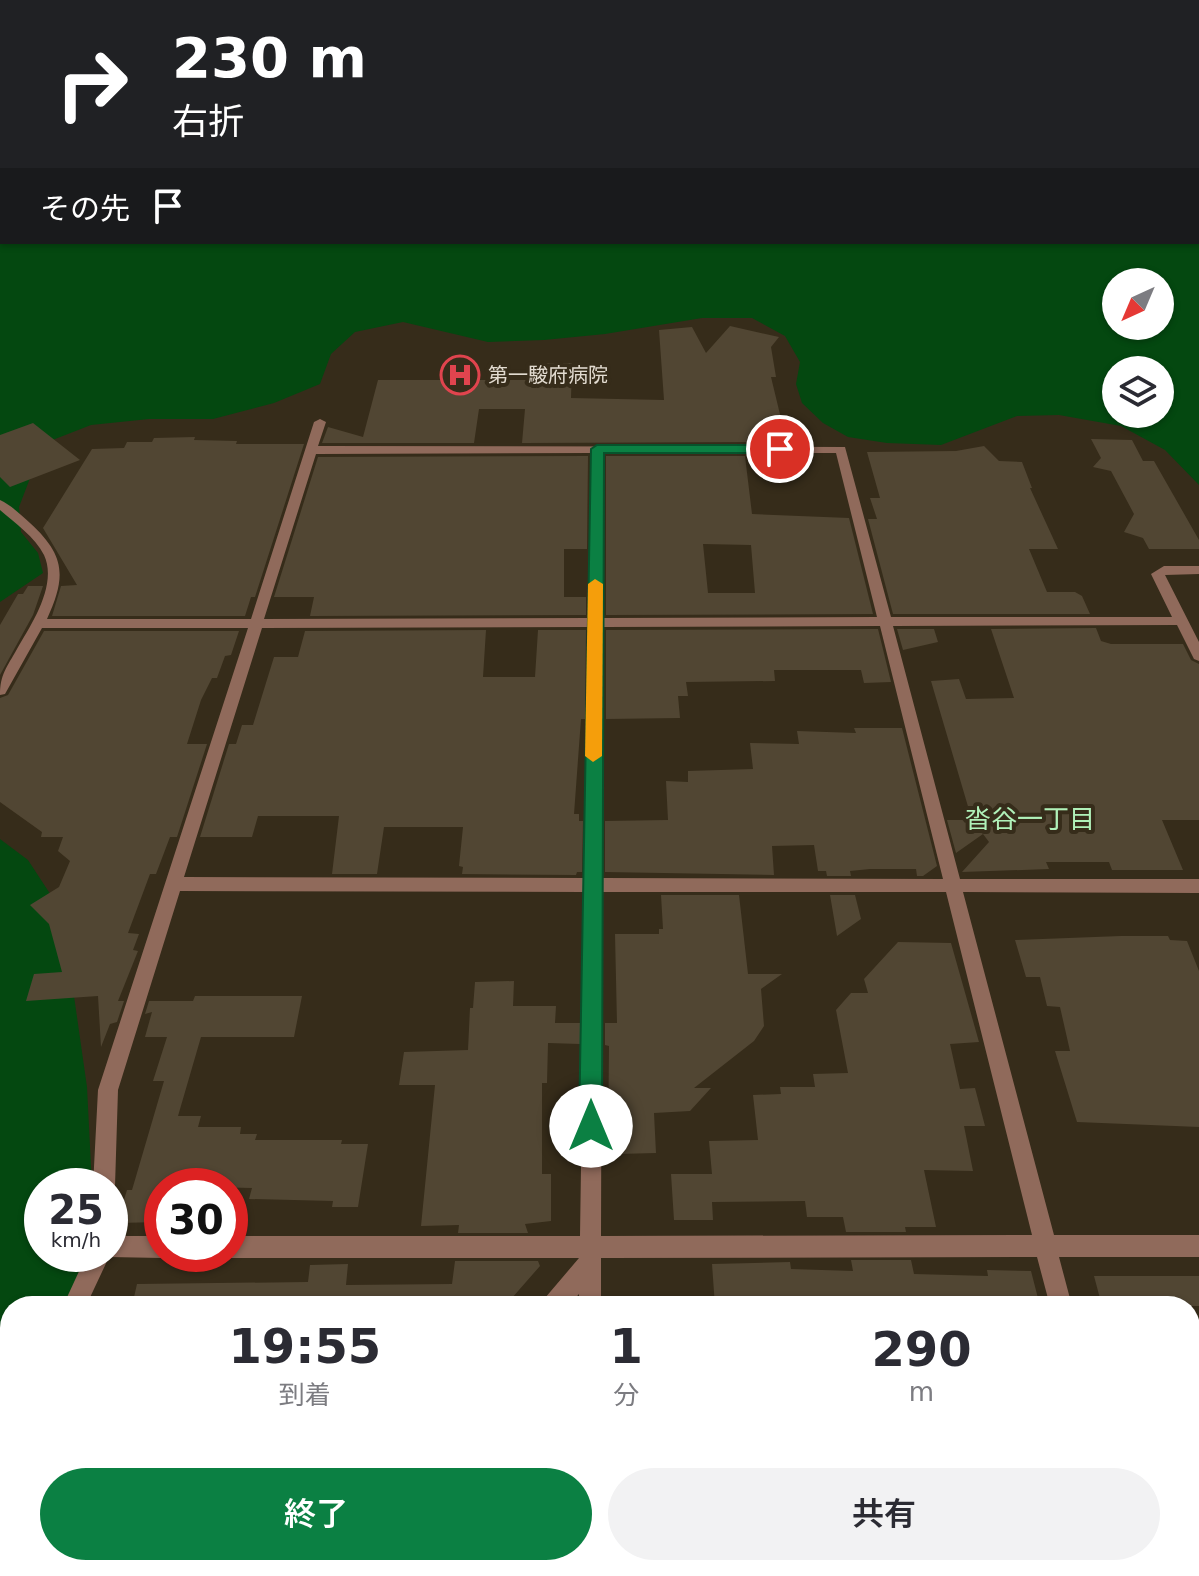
<!DOCTYPE html>
<html lang="ja">
<meta charset="utf-8">
<style>
:root{--surface:#fff;--page:#f2f2f3;--text:#2b2b33;--muted:#7c7c81;--accent:#0b8043}
body{margin:0;font-family:"DejaVu Sans","Noto Sans JP",sans-serif;background:var(--page);color:var(--text);height:100vh;display:flex;flex-direction:column;font-size:30px;white-space:nowrap}
*{box-sizing:border-box;margin:0}
p{font-size:26px;color:var(--muted)}
.icon{flex:none;width:44px;height:44px;fill:none;stroke:currentColor;stroke-width:2;stroke-linecap:round;stroke-linejoin:round}
.map{position:relative;flex:1;overflow:hidden}
.drawer{position:absolute;left:0px;top:1296px;width:1200px;height:280px;display:flex;flex-direction:column;background:var(--surface);border-radius:32px 32px 0 0;box-shadow:0 2px 6px #0004}
.drawer>*{flex:none}
.guide{position:absolute;left:0px;top:0px;width:1200px;height:244px;box-shadow:0 2px 6px #0004;background:#202124;color:#fff;overflow:hidden}
.needle{width:52px;rotate:224deg}
.buttons{position:absolute;left:1102px;top:268px;display:grid;gap:16px}
.buttons a{display:grid;place-items:center;width:72px;height:72px;border-radius:50%;background:var(--surface);box-shadow:0 2px 6px #0004;font-size:40px}
.speed{position:absolute;left:24px;top:1168px;display:flex;gap:16px;font-size:40px;font-weight:700;text-align:center}
.speed>*{display:grid;place-content:center;width:104px;height:104px;border-radius:50%;background:var(--surface);box-shadow:0 2px 6px #0004;line-height:1}
.speed small{font-size:20px;font-weight:400}
.speed .limit{border:12px solid #d22;background:#fff;color:#111}
.pin{position:absolute;display:grid;place-items:center;width:68px;height:68px;color:#fff;margin:-34px;border:4px solid #fff;border-radius:50%;box-shadow:0 2px 8px #0007}
.me{position:absolute;width:88px;margin:-44px;rotate:0deg;stroke-linejoin:round;filter:drop-shadow(0 0 6px #0008)}
.turn{display:flex;align-items:center;gap:28px;height:168px;padding:0 40px;font-size:36px}
.turn .icon{width:104px;height:104px;stroke-width:2.5}
.turn b{display:block;font-size:56px;line-height:68px}
.then{display:flex;align-items:center;height:76px;padding:0 40px;background:#0003;gap:16px;font-size:30px}
.eta{display:flex;justify-content:space-evenly;align-items:center;height:136px;text-align:center}
.eta b{font-size:48px;font-weight:600;line-height:56px}
.cta{display:flex;gap:16px;margin-top:auto;padding:16px 40px}
.cta a{flex:1;height:92px;border-radius:48px;background:var(--accent);color:#fff;font-size:32px;font-weight:600;line-height:92px;text-align:center}
.cta a+a{background:var(--page);color:var(--text)}
.map>svg:first-child{display:block}
</style>
<div class="map">
<svg width="1199" height="1576" viewBox="0 0 1199 1576">
<rect width="100%" height="100%" fill="#362c1a"/>
<path fill="#044810" fill-rule="evenodd" d="M0 0H250V2H2L0 115Z
M700 0H1199V12L1198 2Z
M1199 75V485L1165 450 1121 426 1059 415 1017 416 941 445 887 443 848 437 823 423 802 403 796 384 800 362 785 336 752 318H702L605 334 544 340 488 342 403 322 355 332 331 354 320 384 274 403 213 419H149L91 425 50 441 32 473 19 507 21 532 38 553 43 573 0 602V195L2 242H1198ZM1116 282H1160V326H1116ZM1116 370H1160V414H1116Z
M0 839 28 860 62 912 87 1087 92 1186H42V1254H87L73 1292 64 1306H10V1388L0 1397Z"/>
<path fill="#514633" fill-rule="evenodd" d="M730 326 779 337 771 347 776 377H771L784 431 765 430 763 432 765 442 522 443 525 409H479L474 443H322L328 427 363 437 378 380H530L531 372H546V363H572L571 398 664 400 659 330 692 327 706 353Z
M33 423 80 460 10 487 0 477V435Z
M195 437 194 440 237 441 236 444H304L255 597H251L245 616H52L61 586 77 585 43 528 92 449 124 448 127 442H152L154 438Z
M1091 439 1132 440 1143 461H1154L1199 540V549H1149L1143 538 1124 532 1134 514 1111 471 1093 467 1101 458Z
M984 446 999 461 1022 462 1032 488H1030L1058 549H1029L1047 592H1075L1082 596 1090 614H893L868 519H877L870 498H880L867 452 956 451Z
M588 456 587 549H564V597H586V615L310 616 314 597H274L318 457Z
M606 456H745L752 514 849 518 873 614 606 615ZM703 544 751 545 755 593H708Z
M28 586H43L33 615 0 675V625L18 594H23Z
M1096 628 1101 641 1111 644H1183L1191 660 1199 664V820H1162L1183 870H1112L1109 862H1046L1049 869 962 872 989 842 983 834 956 853 947 820H972L931 681 959 679 966 699 1014 698 991 629Z
M878 629 891 682 864 683 861 670H774L775 681 686 682 688 696H678L680 718 606 719V630Z
M897 629H934L938 642 903 650Z
M486 630 483 677H535L538 630H586L585 719H581L574 814H579V821H583L582 872H577L576 875 462 874 463 867 459 866 463 827H384L377 874H332L339 816H258L252 837H200L229 744H236L242 725H253L274 657H298L305 631Z
M44 631H239L231 655 225 656 217 678H212L201 700 187 744H207L177 837H170L156 874H150L128 933 139 934 133 950 138 951 118 1001H124L117 1022 110 1024 101 1047 98 996 26 1001 34 974 62 972 49 924 30 905 59 887 70 861 58 851 63 837H41L42 832 0 802V698L8 695Z
M854 728H902L937 866 923 876H917L916 869H870L850 871 851 876H827L826 871H818L814 845 772 846 774 875 605 872V821L668 820 666 781 688 782V771L753 769 750 743 799 744 797 731 856 733Z
M661 895H739L748 974H782L761 989 764 1026 754 1041 694 1088H711L690 1111 654 1113 656 1153 618 1154V1150H608L609 1046 605 1045V1023H617L615 934H659V929H663Z
M830 895H855L861 919 837 936Z
M1121 936H1168L1170 940 1187 941 1199 971V1127L1077 1122 1055 1051H1070L1060 1007 1047 1006 1040 977H1026L1015 940Z
M898 942 951 943 979 1042 950 1044 960 1089 975 1088 985 1126H964L973 1171 924 1170 936 1227H905L906 1232H846L843 1217H807L805 1201 712 1202 713 1220H674L671 1174H712L709 1141 758 1140 753 1095 781 1094 780 1087H815L813 1074 848 1073 836 1010 851 993H868L864 979Z
M514 981 513 1006H556L555 1023H580V1044L548 1043 547 1083H542V1174H551V1221L525 1224 528 1233H458L459 1225 421 1226 435 1085H399L404 1052 468 1050 470 1008H473L475 982Z
M195 996H302L294 1037H201L178 1116H201L198 1127H241L240 1134H257L255 1140H342L341 1144H368L358 1207H332L333 1201 249 1199 252 1188 162 1186V1222L117 1223 127 1190H132L164 1081H153L167 1037H145L152 1012 145 1014 149 1001H193Z
M851 1260H911L914 1274 988 1276 987 1270 1031 1271 1040 1306H715L712 1264 790 1262 791 1269 853 1271Z
M455 1261H538L540 1266 505 1306H132L137 1284 308 1282 310 1265 348 1264 346 1285 452 1284Z
M1094 1276H1199V1306H1102Z"/>
<g fill="none" stroke-linecap="round" stroke-linejoin="round">
<path fill="#906a5b" fill-rule="evenodd" d="M684 0H690L692 2H686Z
M1156 0H1162L1163 2H1157Z
M1198 76H1199V80H1198Z
M0 163H2V167H0Z
M320 419 326 422 318 446 845 447 891 617H1172L1151 574 1164 566H1199V574L1165 575 1199 642V661L1194 659 1177 625 893 626 960 879H1199V893L963 892 1054 1235H1199V1257H1059L1072 1306H1050L1037 1257 601 1258V1306H579V1294L568 1306H542L545 1298 579 1258H230L222 1255 230 1254V1236H580L585 892 180 891 118 1090 115 1186 110 1194V1186H93L98 1090 248 628H42L5 694 0 695C0 674 7 667 17 649 31 625 58 585 44 555 35 537 15 523 0 510V500C11 505 21 515 30 523 66 556 66 577 47 619H251L314 422ZM591 453 589 618 264 619 316 454ZM603 453H836L877 617 603 618ZM880 626 943 879 602 878 603 627ZM589 627 585 878 184 877 262 628ZM602 892H946L1032 1235 601 1236Z
M110 1236H162V1254H170L162 1258 109 1257 86 1306H63L87 1254H110Z
M10 1397V1429L0 1435V1403Z
M303 1566H333L328 1576H298Z
M576 1566H602V1576H576Z
M1118 1566H1144L1146 1576H1120Z"/>
</g>
<path fill="#0b8043" stroke="#07532c" stroke-width="2" d="M597 445H780L787 449 780 453H604L602 1126 599 1133 591 1136 583 1133 579 1126 591 449Z"/>
<path fill="#f59e0b" d="M595 579 603 584 602 756 593 762 585 756 588 584Z"/>
<defs>
<g id="hospital-ring" transform="scale(2)"><circle r="9.5" fill="#362c1a" stroke="#e0444e" stroke-width="1.5"/><path d="M-5-5h3v3.5h4V-5h3V5h-3V1.5h-4V5h-3Z" fill="#e0444e"/></g>
</defs>
<g fill-rule="evenodd">
<use href="#hospital-ring" x="460" y="375"/>
</g>
<g text-anchor="middle" stroke-width="8" stroke-linejoin="round" paint-order="stroke">
<g font-size="20" fill="#e2dbd0" stroke="#362c1a" text-anchor="start">
<text x="488" y="382">第一駿府病院</text>
</g>
<g font-size="26" fill="#b0f1b9" stroke="#362c1a">
<text x="1030" y="828">沓谷一丁目</text>
</g>
</g>
</svg>
<div class="buttons">
<a><svg class="needle" viewBox="-14 -14 28 28"><path d="M0-13l5 13h-10z" fill="#e53935"/><path d="M0 13l5-13h-10z" fill="#7c7c81"/></svg></a>
<a><svg class="icon" aria-label="layers" viewBox="0 0 24 24"><path d="M12 4l9 5-9 5-9-5zM3 14l9 5 9-5"/></svg></a>
</div>
<div class="speed"><div>25<small>km/h</small></div><div class="limit">30</div></div>
<div class="pin" style="left:780px;top:449px;background:#d93025"><svg class="icon" aria-label="arrive" viewBox="0 0 24 24"><path d="M6 21V4h12l-3 4 3 4H6"/></svg></div>
<svg class="me" style="left:591px;top:1126px" viewBox="-20 -20 40 40"><circle r="19" fill="#fff"/><path d="M0-13L10 11 0 6-10 11z" fill="#0b8043"/></svg>
<div class="guide">
<div class="turn"><svg class="icon" aria-label="right" viewBox="0 0 24 24"><path d="M7 20v-9h11M14 6l5 5-5 5"/></svg><div><b>230 m</b>右折</div></div>
<div class="then">その先<svg class="icon" aria-label="arrive" viewBox="0 0 24 24"><path d="M6 21V4h12l-3 4 3 4H6"/></svg></div>
</div>
<section class="drawer">
<div class="eta">
<div><b>19:55</b><p>到着</p></div>
<div><b>1</b><p>分</p></div>
<div><b>290</b><p>m</p></div>
</div>
<div class="cta"><a>終了</a><a>共有</a></div>
</section>
</div>
